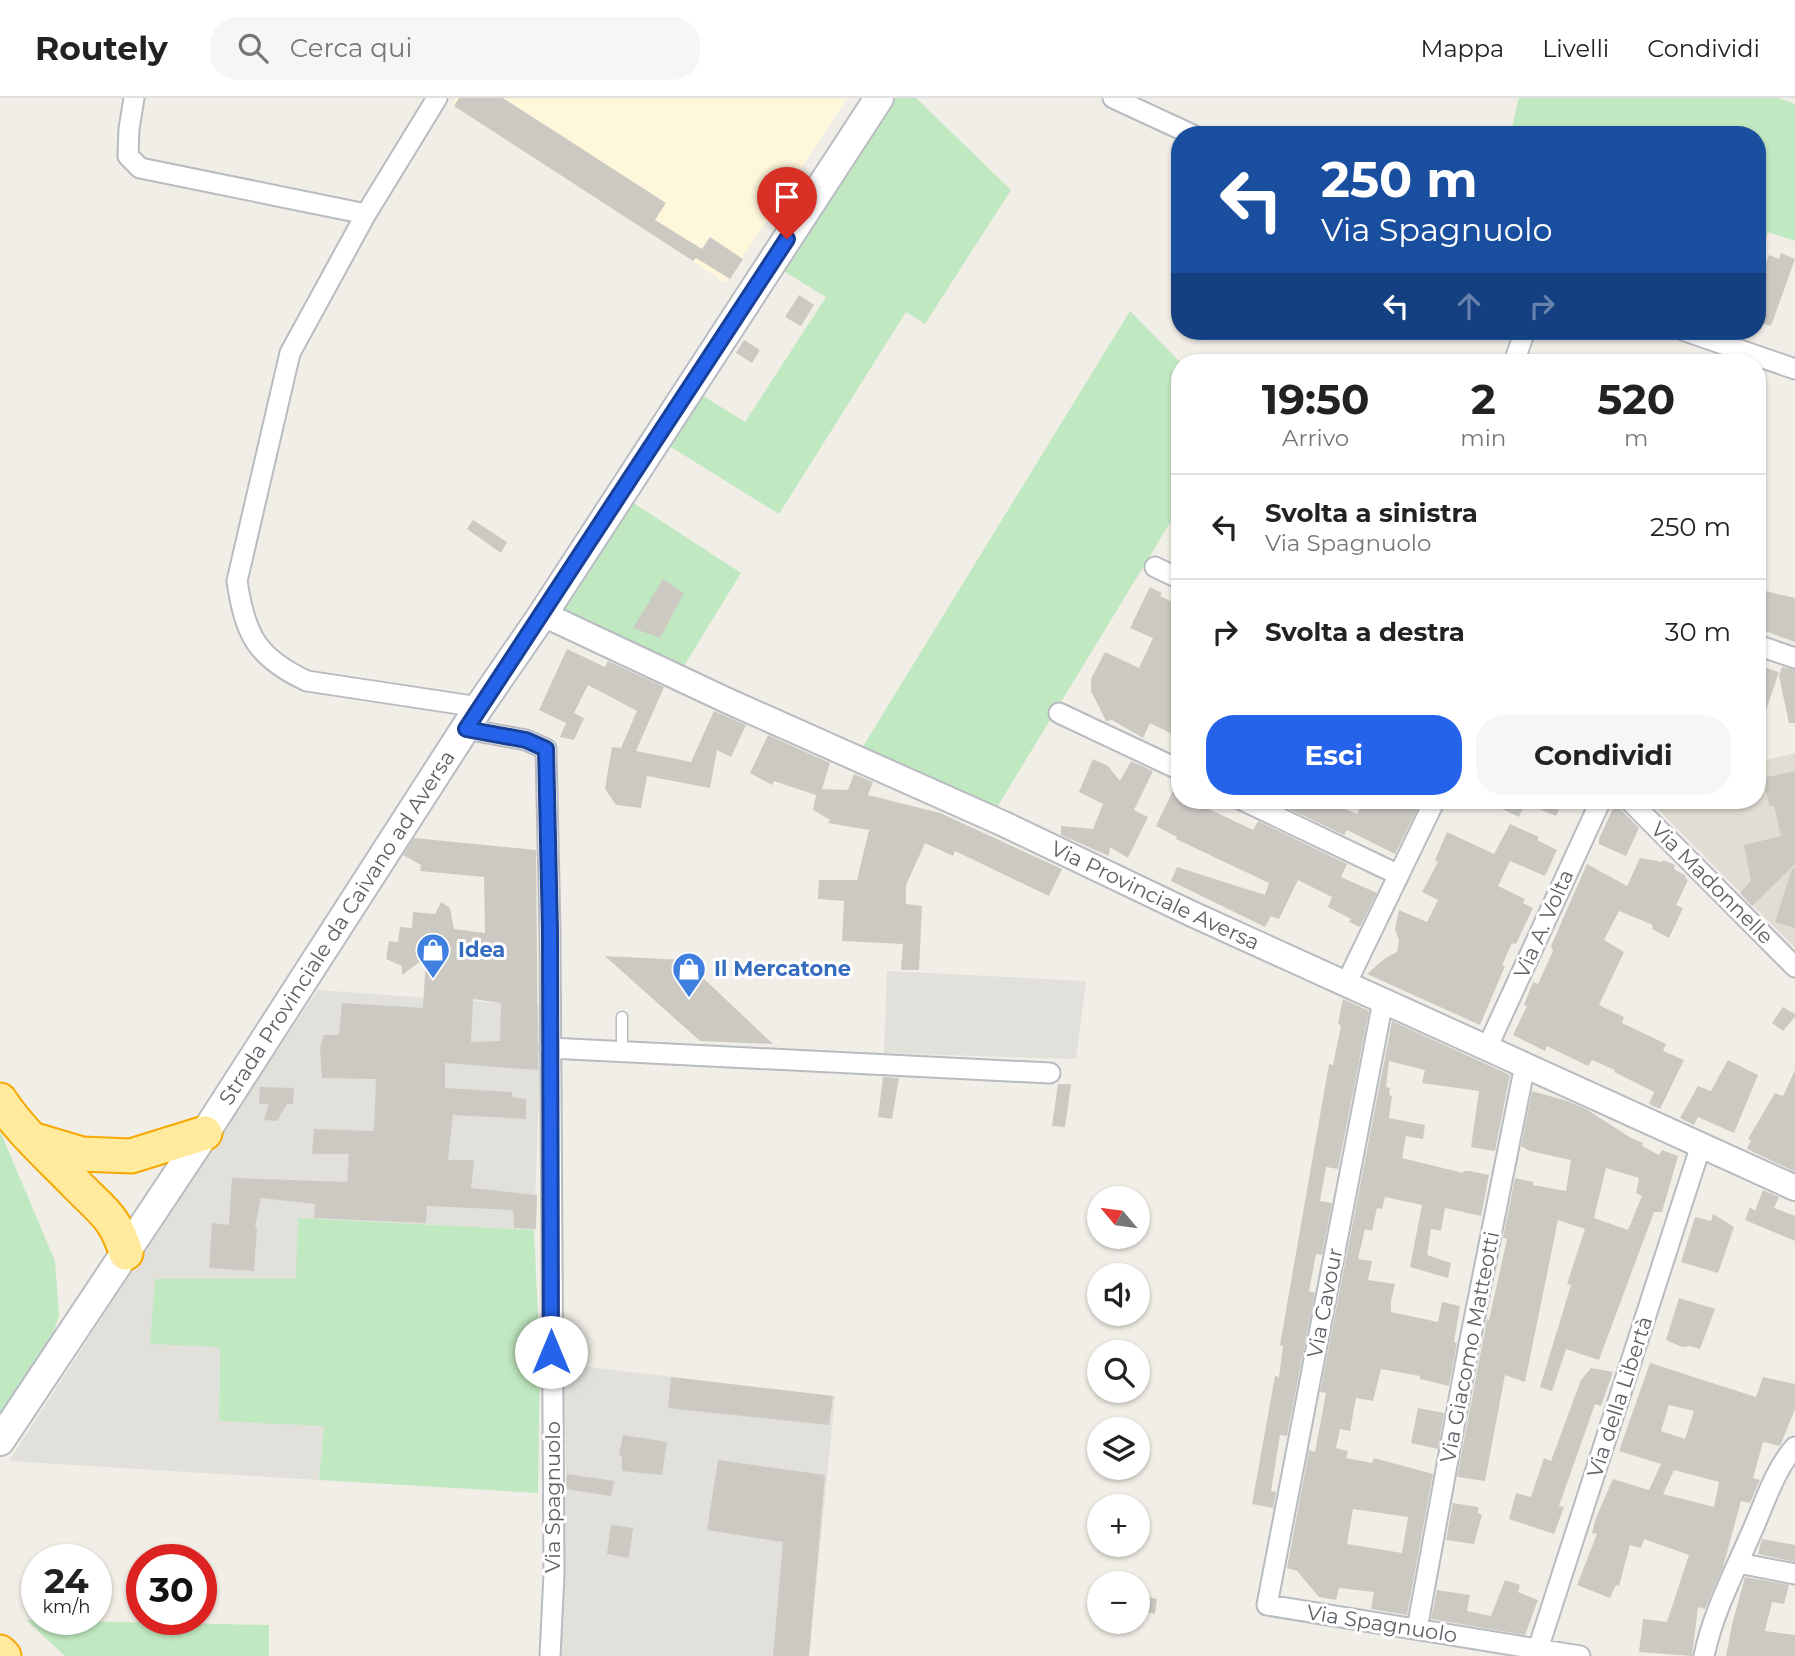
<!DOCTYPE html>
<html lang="it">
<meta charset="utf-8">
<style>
:root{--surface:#fff;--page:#f6f6f6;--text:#222;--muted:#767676;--line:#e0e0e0;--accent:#2563eb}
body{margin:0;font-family:Montserrat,sans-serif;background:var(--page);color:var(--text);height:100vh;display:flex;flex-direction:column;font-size:26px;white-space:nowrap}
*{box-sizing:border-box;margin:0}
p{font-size:23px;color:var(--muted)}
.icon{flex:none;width:38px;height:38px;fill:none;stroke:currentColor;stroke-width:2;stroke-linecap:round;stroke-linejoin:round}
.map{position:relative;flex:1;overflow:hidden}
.drawer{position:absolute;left:1171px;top:256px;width:595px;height:455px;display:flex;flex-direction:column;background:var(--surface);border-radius:28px;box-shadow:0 2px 5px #0004}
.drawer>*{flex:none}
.hud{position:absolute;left:1171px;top:28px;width:595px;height:214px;border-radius:28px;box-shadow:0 2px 5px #0004;background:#1a4fa0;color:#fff;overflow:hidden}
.needle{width:46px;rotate:299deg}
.controls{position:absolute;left:1087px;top:1088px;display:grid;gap:14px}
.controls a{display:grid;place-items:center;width:63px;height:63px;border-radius:50%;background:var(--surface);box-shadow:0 2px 5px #0004;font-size:35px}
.speed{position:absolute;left:21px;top:1446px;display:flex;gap:14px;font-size:35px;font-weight:700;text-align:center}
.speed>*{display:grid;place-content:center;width:91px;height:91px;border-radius:50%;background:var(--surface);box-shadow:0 2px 5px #0004;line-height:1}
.speed small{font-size:18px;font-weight:400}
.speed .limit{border:10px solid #d22;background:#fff;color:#111}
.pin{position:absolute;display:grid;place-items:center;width:60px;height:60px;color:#fff;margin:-72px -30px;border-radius:50% 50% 50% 0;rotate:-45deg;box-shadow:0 0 7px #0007}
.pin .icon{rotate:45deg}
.me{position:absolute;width:77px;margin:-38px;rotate:0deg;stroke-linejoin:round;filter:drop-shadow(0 0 5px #0008)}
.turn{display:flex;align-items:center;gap:24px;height:147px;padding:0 35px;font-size:32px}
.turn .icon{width:91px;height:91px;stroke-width:2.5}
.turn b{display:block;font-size:49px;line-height:60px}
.lanes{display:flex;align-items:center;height:66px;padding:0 35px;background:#0003;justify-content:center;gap:35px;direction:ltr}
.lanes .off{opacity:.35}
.eta{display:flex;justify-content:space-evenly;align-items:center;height:119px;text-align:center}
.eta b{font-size:42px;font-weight:700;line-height:49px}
.action{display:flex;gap:14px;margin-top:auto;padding:14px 35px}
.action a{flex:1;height:80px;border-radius:28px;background:var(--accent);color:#fff;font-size:28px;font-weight:700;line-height:80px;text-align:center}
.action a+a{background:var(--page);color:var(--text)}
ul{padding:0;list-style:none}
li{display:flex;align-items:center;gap:21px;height:105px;padding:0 35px;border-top:2px solid var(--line)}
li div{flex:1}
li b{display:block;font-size:26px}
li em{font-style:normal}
header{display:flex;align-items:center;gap:42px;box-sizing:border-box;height:98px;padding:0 35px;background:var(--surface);border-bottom:2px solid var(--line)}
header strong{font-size:33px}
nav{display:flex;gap:38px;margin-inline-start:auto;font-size:24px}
.search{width:490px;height:63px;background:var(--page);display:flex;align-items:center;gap:18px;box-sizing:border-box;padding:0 24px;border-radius:28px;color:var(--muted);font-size:26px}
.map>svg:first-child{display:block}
</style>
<header>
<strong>Routely</strong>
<div class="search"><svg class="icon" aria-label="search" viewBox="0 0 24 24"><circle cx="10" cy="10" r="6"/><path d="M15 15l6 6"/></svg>Cerca qui</div>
<nav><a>Mappa</a><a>Livelli</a><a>Condividi</a></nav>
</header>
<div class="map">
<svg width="1795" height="1558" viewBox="0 0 1795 1558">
<rect width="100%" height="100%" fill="#f0eee6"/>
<path fill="#fff7dc" d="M456 0H847L726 185 452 6Z"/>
<path fill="#e1e0da" d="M887 873 1086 883 1076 961 884 955Z
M318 892 542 908 534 1132 298 1120 297 1181 220 1249 219 1322 324 1328 319 1382 9 1363 129 1178 170 1111Z
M563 1266 835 1298 809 1558H560L566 1379Z"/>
<path fill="#e1ddd4" d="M1795 655V850L1649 702H1757V664Z"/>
<path fill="#c1e9c1" d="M892 0H916L1011 92 925 226 906 214 779 416 666 346 700 296 745 324 826 199 782 172Z
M1519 0H1778L1795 6V143L1768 134 1757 165V37H1510Z
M1130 213 1180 264 1179 410 996 711 862 650Z
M629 402 741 475 684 568 562 511Z
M0 1033 55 1163 59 1218 50 1244 0 1316Z
M298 1120 534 1132 540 1260 538 1395 319 1382 324 1328 219 1323 220 1249 150 1246 155 1181H296Z
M26 1522 269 1527V1558H65Z"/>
<path fill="#ccc9c3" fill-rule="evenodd" d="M459 0H503L666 105 655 122 702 151 710 139 743 161 730 181 696 160 693 163 454 8Z
M1781 155 1795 161 1771 228 1757 223V190L1769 157 1779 161Z
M799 197 814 207 801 228 785 219Z
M744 242 760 252 752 265 736 255Z
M473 422 507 444 501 455 467 431Z
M663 481 684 495 660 540 633 530Z
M1150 489 1162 495 1160 498 1180 508V552L1172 568 1180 573V640L1150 625 1143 640 1112 622 1106 623 1091 593V581L1105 554 1139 570 1153 540 1130 530Z
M1757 491 1795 500V544L1757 530Z
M567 551 605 569 608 563 664 589 636 653 691 664 714 613 746 627 731 659 717 652 710 690 647 678 641 710 616 707 605 691 612 649 621 650 637 613 588 587 574 615 584 620 574 642 560 639 566 625 539 612Z
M1757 567 1779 574 1759 633 1757 632Z
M1782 569 1795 572V625H1789L1779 578Z
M768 637 830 665 822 691 848 692 854 676 873 684 868 697 940 715 1062 771 1049 798 955 753 953 758 925 745 906 787V806L922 808 919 872H901L903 846 842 843 844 803 818 801 819 782H857L869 732 828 725 830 722 813 712 816 697 774 683 772 687 750 675Z
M1093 661 1108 668 1120 683 1131 663 1153 673 1134 712 1148 719 1128 760 1110 749 1109 758 1061 737V728L1093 731 1103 706 1079 694Z
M1795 673V766L1752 808 1740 795 1751 783 1744 747 1781 738 1774 708H1769L1763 680Z
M1177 684H1180V702H1190L1253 732 1258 723 1347 766 1341 779 1377 795 1360 829 1349 824 1351 821 1328 809 1332 799 1298 782 1279 821 1271 818 1265 829 1171 783 1177 769 1265 797 1269 785 1176 741 1177 739 1156 728Z
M1270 702H1335L1333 706 1357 716 1364 703 1379 710 1383 702H1422L1395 756 1347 732 1344 737Z
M1484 702H1564L1556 718 1525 705 1519 719Z
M1615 706 1639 730 1626 758 1599 746V741Z
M1510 726 1539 739 1537 742 1557 752 1545 778 1510 763 1498 788 1525 801 1523 805 1533 810 1516 846 1512 845 1502 867 1505 868 1480 927 1367 876 1384 861 1397 854 1399 842 1395 831 1399 812 1427 824 1438 802 1422 794 1438 764 1435 762 1447 734 1494 756Z
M414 740 536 752 538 972 445 965V990L512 994V999L526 1001V1021L453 1017 448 1062H474L471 1090 537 1097 536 1131 514 1130 513 1112 427 1108 426 1125 314 1120 315 1106 261 1100 255 1129H257L254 1173 209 1170 212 1125 229 1127 232 1080 347 1084 349 1056H312L314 1031 374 1033 376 981 322 980 320 950 324 937H339L342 905 423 910 426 859 402 877V868L386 861 389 843 398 844 400 829 412 830 413 814 435 816 441 804 450 810 454 831 485 835 484 779 420 773 421 767 403 757ZM473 901 501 905 500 943 471 944Z
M1640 760 1662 764 1663 762 1675 767 1674 771 1686 778 1685 780 1688 782 1676 807 1683 810 1669 840 1652 831 1653 827 1619 813 1604 842 1624 854 1599 907 1624 919 1622 925 1666 946 1663 953 1684 962 1660 1011 1649 1006 1654 994 1614 974 1615 972 1592 962 1588 968 1547 948 1545 953 1513 937 1527 908 1524 907 1533 884 1538 886 1553 853 1551 848 1587 766 1627 788Z
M1792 771H1795V830L1775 824Z
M605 858 684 862 773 946 700 943Z
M1343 901 1369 913 1338 1071 1326 1069 1320 1103 1332 1105 1322 1157 1316 1156 1309 1193 1315 1195 1287 1338 1280 1337 1271 1393 1276 1394 1273 1410 1252 1406 1275 1278 1279 1279 1283 1248 1280 1247 1329 966 1333 967 1341 928 1338 925Z
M1783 909 1795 916V919L1783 933 1772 925Z
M1392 923 1510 977 1495 1053 1471 1049 1479 993 1422 985 1425 972 1389 963 1386 989 1390 990 1389 997 1392 998 1389 1020 1425 1027 1423 1041 1406 1038 1402 1060 1463 1075V1073H1469L1489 1077 1481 1118 1445 1110 1441 1133 1431 1131 1427 1157 1451 1165 1448 1180 1410 1169 1422 1107 1385 1099 1382 1111 1377 1110 1372 1133 1365 1131 1358 1161 1372 1163 1368 1182 1395 1186 1391 1203V1214L1438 1224 1442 1204 1460 1208 1454 1244 1457 1245 1449 1288 1420 1281V1278L1381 1271 1373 1303 1356 1300 1350 1333 1340 1331 1336 1350 1348 1353 1346 1360 1372 1365 1374 1360 1433 1376 1407 1517 1371 1511 1374 1494 1339 1490 1336 1502 1319 1499 1297 1473 1287 1470 1309 1352 1315 1354 1326 1295 1320 1294ZM1353 1411 1408 1419 1402 1455 1347 1446Z
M1728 962 1758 977 1734 1035 1698 1019 1694 1027 1680 1020 1698 988 1711 993Z
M1795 972V1074L1747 1051 1751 1042 1748 1041 1775 995 1783 998Z
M883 979 899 980 892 1021 878 1019Z
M1058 986H1071L1065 1029 1052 1028Z
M260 989 294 990 293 1006H287L277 1023 264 1022 269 1006H259Z
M1532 993 1567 1003 1586 1011 1631 1040 1643 1045 1642 1048 1659 1057 1662 1052 1678 1058 1662 1114H1654L1599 1262 1566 1251 1552 1293 1540 1289 1571 1187 1567 1186 1585 1131 1558 1122 1525 1284 1505 1277 1485 1383 1457 1379 1487 1221 1489 1222 1507 1141 1503 1140 1515 1080 1533 1084V1087L1566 1093 1571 1062 1530 1053 1521 1048ZM1606 1070 1639 1080 1636 1095 1642 1098 1628 1132 1594 1120Z
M1763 1092 1779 1099 1774 1110 1795 1118V1143L1745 1122 1750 1109 1755 1113Z
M1713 1116 1734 1129 1718 1175 1681 1164 1695 1119 1711 1123Z
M1679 1200 1715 1211 1700 1251 1689 1248 1682 1249 1666 1242Z
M1650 1265 1756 1299 1763 1279 1795 1286V1311L1780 1348 1763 1344 1753 1380 1760 1382 1750 1405 1741 1403 1723 1469 1705 1511 1698 1509 1692 1558 1639 1554 1643 1521 1667 1524 1689 1457 1644 1441 1641 1450 1630 1447 1619 1488 1616 1487 1610 1500 1577 1487 1597 1436 1592 1435 1596 1420 1613 1381 1649 1392 1661 1366 1619 1353ZM1669 1307 1694 1313 1685 1341 1661 1333ZM1674 1372 1719 1384 1714 1409 1663 1396Z
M1591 1270 1613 1274 1601 1308 1595 1306 1559 1408 1564 1409 1554 1436 1509 1421 1516 1395 1531 1399 1544 1360 1551 1363 1581 1282Z
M671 1279 833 1298 829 1327 668 1310Z
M1418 1310 1444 1315 1438 1351 1411 1345Z
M623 1337 667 1344 662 1377 622 1373V1358L619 1357Z
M718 1362 825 1377 809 1558H773L783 1444 707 1432Z
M567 1376 614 1383 611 1398 566 1391Z
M1453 1405 1478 1409V1415L1482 1417 1474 1446 1446 1442Z
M611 1427 633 1430 629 1460 607 1456Z
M1762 1441 1795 1447V1464L1758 1456Z
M1745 1479 1789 1487 1784 1506 1772 1504 1765 1533 1795 1537V1558H1726L1732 1527Z
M1505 1482 1520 1487 1518 1494 1538 1502 1525 1537 1431 1521 1437 1492 1470 1497 1467 1513 1491 1518Z
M1143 1498 1157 1501 1155 1516 1140 1513Z"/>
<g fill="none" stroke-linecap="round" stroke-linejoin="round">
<g stroke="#b8bbc0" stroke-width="13">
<path id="service" d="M622 953V919"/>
</g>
<g stroke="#b8bbc0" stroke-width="23">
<path id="minor" d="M134 0 129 31 128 58 140 70 366 116
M437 0 366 116 290 255 237 483C245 537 257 560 307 583L479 609
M1113 0 1193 37
M1685 233 1795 271
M1514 264 1525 233
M1155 469 1180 481
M1757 547 1795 560
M1059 615 1180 672
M466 631 526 642 546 651 550 833 554 1476 550 1558
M1242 702 1399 777
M1629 702 1795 869
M1346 886 1435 702
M1383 903 1267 1507 1580 1558
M550 950 1050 975
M1487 950 1601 702
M1738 1465 1795 1476
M1417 1531 1468 1252 1525 967
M1538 1551 1701 1047
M1704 1558C1713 1514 1735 1473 1753 1431 1765 1404 1775 1371 1795 1349"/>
</g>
<g stroke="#b8bbc0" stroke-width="28">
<g id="tertiary">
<path id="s1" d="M543 516 728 603 1004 726 1190 815 1795 1090"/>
</g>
</g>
<g stroke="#b9bcc2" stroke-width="32">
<g id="secondary">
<path id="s2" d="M0 1343 205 1035 479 609 543 516 879 0"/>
</g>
</g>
<g stroke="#f6a800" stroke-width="37">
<path id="trunk" d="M0 1002C20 1033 51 1060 76 1086 101 1112 115 1118 126 1155
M35 1042 82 1056 131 1058 205 1035
M0 1554 4 1558"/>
</g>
<use href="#service" stroke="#fff" stroke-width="10"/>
<use href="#minor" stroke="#fff" stroke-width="19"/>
<use href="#tertiary" stroke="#fff" stroke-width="24"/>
<use href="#secondary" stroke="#fff" stroke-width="28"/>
<use href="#trunk" stroke="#ffea9d" stroke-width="33"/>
</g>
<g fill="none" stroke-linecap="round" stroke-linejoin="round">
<g stroke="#184099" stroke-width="18">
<path id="route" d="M551 1254 550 833 546 651 526 642 466 631 787 141"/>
</g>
<use href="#route" stroke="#2563eb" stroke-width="12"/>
</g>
<defs>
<g id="shop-pin" transform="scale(1.75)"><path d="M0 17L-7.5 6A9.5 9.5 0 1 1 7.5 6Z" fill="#3f7fe0" stroke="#fff"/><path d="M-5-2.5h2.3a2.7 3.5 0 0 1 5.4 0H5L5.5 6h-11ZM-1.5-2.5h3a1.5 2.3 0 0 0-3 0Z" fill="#fff"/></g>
</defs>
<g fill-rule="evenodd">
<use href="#shop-pin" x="433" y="852"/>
<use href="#shop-pin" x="689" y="871"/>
</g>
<g text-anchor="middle" stroke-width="6" stroke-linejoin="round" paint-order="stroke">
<g font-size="21" fill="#5d6267" stroke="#fff">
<text transform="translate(1712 785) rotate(45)" y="7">Via Madonnelle</text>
<text dy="7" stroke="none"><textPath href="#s1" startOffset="674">Via Provinciale Aversa</textPath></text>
<text transform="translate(1544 826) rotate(-66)" y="7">Via A. Volta</text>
<text dy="7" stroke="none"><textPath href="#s2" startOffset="614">Strada Provinciale da Caivano ad Aversa</textPath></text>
<text transform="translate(1325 1205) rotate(-79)" y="7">Via Cavour</text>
<text transform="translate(1470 1249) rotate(-79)" y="7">Via Giacomo Matteotti</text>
<text transform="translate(1620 1299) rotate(-72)" y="7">Via della Libertà</text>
<text transform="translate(553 1399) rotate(-90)" y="7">Via Spagnuolo</text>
<text transform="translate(1382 1526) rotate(9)" y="7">Via Spagnuolo</text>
</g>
<g font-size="21" font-weight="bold" fill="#366cbe" stroke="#fff" text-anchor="start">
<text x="458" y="859">Idea</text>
<text x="714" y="878">Il Mercatone</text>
</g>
</g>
</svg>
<div class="controls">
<a><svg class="needle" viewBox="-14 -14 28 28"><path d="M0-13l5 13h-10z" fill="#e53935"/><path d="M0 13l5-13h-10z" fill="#767676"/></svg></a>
<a><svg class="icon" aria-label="sound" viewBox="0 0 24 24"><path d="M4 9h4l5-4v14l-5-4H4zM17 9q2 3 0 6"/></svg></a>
<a><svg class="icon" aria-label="search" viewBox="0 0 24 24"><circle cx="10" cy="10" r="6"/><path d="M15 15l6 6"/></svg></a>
<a><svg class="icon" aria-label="layers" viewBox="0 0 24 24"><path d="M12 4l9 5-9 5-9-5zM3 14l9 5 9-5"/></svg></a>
<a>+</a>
<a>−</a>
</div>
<div class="speed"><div>24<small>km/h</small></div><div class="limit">30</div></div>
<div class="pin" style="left:787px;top:141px;background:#d93025"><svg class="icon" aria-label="arrive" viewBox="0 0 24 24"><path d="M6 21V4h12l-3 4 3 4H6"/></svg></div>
<svg class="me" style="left:551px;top:1254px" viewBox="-20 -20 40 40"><circle r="19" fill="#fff"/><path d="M0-13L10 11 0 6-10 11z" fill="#2563eb"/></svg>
<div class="hud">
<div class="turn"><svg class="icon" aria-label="left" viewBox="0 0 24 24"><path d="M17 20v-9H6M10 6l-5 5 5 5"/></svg><div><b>250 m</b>Via Spagnuolo</div></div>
<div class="lanes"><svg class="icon" aria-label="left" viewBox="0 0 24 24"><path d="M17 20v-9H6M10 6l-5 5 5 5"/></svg><svg class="icon off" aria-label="ahead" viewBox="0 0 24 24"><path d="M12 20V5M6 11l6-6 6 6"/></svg><svg class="icon off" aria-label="right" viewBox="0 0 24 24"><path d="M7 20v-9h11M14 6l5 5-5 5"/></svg></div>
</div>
<section class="drawer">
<div class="eta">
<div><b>19:50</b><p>Arrivo</p></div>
<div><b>2</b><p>min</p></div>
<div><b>520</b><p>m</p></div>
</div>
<ul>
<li><svg class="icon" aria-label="left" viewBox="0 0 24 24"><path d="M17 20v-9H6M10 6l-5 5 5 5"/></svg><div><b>Svolta a sinistra</b><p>Via Spagnuolo</p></div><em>250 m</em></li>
<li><svg class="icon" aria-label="right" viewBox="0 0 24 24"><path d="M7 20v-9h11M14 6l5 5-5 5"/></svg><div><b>Svolta a destra</b></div><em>30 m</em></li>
</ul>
<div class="action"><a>Esci</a><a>Condividi</a></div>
</section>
</div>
